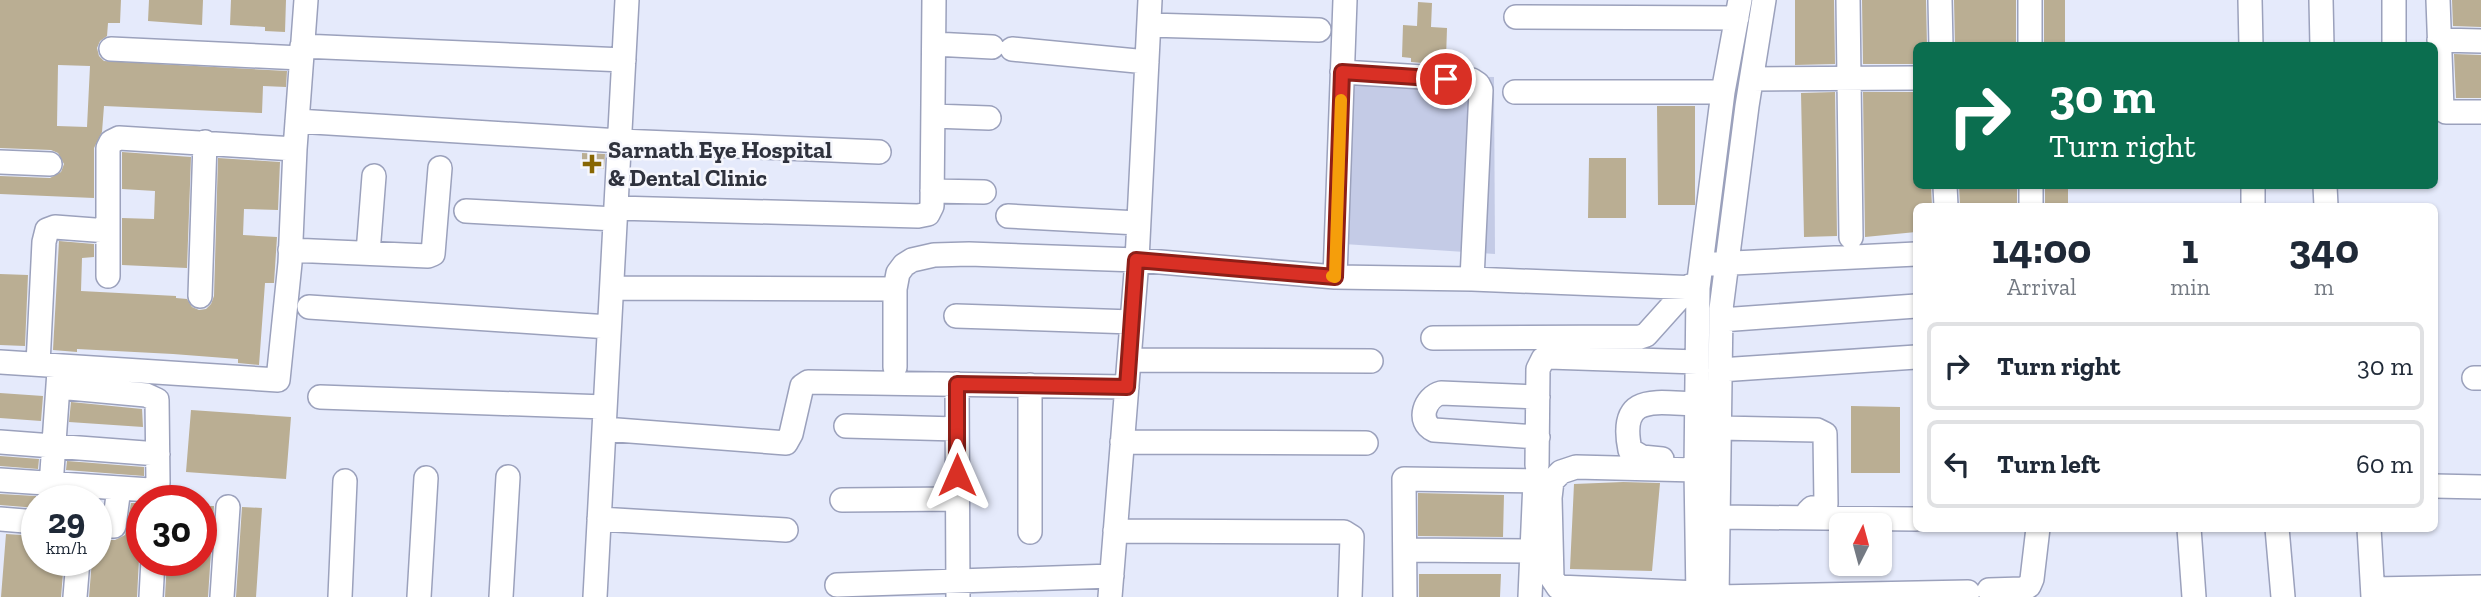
<!DOCTYPE html>
<style>
:root{--surface:#fff;--page:#f6f6f7;--text:#1f2937;--muted:#747a83;--line:#e0e1e3}
body{margin:0;font-family:"Zilla Slab",serif;background:var(--page);color:var(--text);height:100vh;display:flex;flex-direction:column;font-size:26px;white-space:nowrap}
*{box-sizing:border-box;margin:0}
p{font-size:23px;color:var(--muted)}
.icon{flex:none;width:38px;height:38px;fill:none;stroke:currentColor;stroke-width:2;stroke-linecap:round;stroke-linejoin:round}
.map{position:relative;flex:1;overflow:hidden}
.side{position:absolute;left:1913px;top:203px;width:525px;height:329px;display:flex;flex-direction:column;background:var(--surface);border-radius:10px;box-shadow:0 2px 5px #0004}
.side>*{flex:none}
.banner{position:absolute;left:1913px;top:42px;width:525px;height:147px;border-radius:10px;box-shadow:0 2px 5px #0004;background:#0b6e4f;color:#fff;overflow:hidden}
.needle{width:46px;rotate:6deg}
.fabs{position:absolute;left:1829px;top:513px;display:grid;gap:14px}
.fabs a{display:grid;place-items:center;width:63px;height:63px;border-radius:10px;background:var(--surface);box-shadow:0 2px 5px #0004;font-size:35px}
.speed{position:absolute;left:21px;top:485px;display:flex;gap:14px;font-size:35px;font-weight:700;text-align:center}
.speed>*{display:grid;place-content:center;width:91px;height:91px;border-radius:50%;background:var(--surface);box-shadow:0 2px 5px #0004;line-height:1}
.speed small{font-size:18px;font-weight:400}
.speed .limit{border:10px solid #d22;background:#fff;color:#111}
.pin{position:absolute;display:grid;place-items:center;width:60px;height:60px;color:#fff;margin:-30px;border:4px solid #fff;border-radius:50%;box-shadow:0 2px 7px #0007}
.me{position:absolute;width:77px;margin:-38px;rotate:0deg;stroke-linejoin:round;filter:drop-shadow(0 0 5px #0008)}
.turn{display:flex;align-items:center;gap:24px;height:147px;padding:0 21px;font-size:32px}
.turn .icon{width:91px;height:91px;stroke-width:2.5}
.turn b{display:block;font-size:49px;line-height:60px}
.eta{display:flex;justify-content:space-evenly;align-items:center;height:119px;text-align:center}
.eta b{font-size:42px;font-weight:800;line-height:49px}
ul{padding:0;list-style:none}
li{display:flex;align-items:center;gap:21px;height:88px;margin:0 14px 10px;padding:0 7px;border:4px solid var(--line);border-radius:10px}
li div{flex:1}
li b{display:block;font-size:26px}
li em{font-style:normal}
.map>svg:first-child{display:block}
</style>
<div class="map">
<svg width="2481" height="597" viewBox="0 0 2481 597">
<rect width="100%" height="100%" fill="#e5eafb"/>
<path fill="#c4cbe6" d="M1333 74 1494 77 1495 254 1329 243Z"/>
<path fill="#baae93" fill-rule="evenodd" d="M0 0H121L120 23H108L107 36 100 41 97 48 99 56 104 61 287 71 286 87 263 86 262 113 104 106 102 132 94 148V198L0 194V176L50 178 61 172 64 164 58 153 51 150 0 148ZM58 65 90 66 87 127 57 126Z
M149 0H203L202 25 148 21Z
M231 0H286L285 32 265 31V27L230 25Z
M1795 0H1834L1835 64 1795 65Z
M1862 0H1926L1927 46H1916V64H1863Z
M1954 0H2016V46H1955Z
M2044 0H2065V46H2044Z
M2452 0H2481V27L2453 26Z
M1418 2 1432 3 1431 27 1447 28 1446 59 1434 58V64L1411 62V58L1402 57 1403 25 1417 26Z
M2454 54 2481 55V98H2456Z
M1835 92 1837 236 1804 237 1801 93Z
M1863 92H1916V186H1931L1932 206H1916V232L1865 237Z
M1657 106H1695V205H1658Z
M122 152 191 157 187 268 122 265V218L154 219 155 191 122 189Z
M582 153 605 154 604 169 582 168Z
M218 158 280 162 278 210 244 209 243 235 277 237 274 283H265L259 365 238 363V359L173 354 77 349V352L53 350 59 241 94 244V257L82 258 81 291 176 296V298L187 299 192 307 199 310 206 309 211 304 214 296Z
M1589 158H1626V218H1588Z
M1959 186H2017V206H1960Z
M2045 186H2068V206H2045Z
M0 274 28 275 25 346 0 345Z
M0 393 43 396 41 421 0 418Z
M71 402 142 409 143 427 69 422Z
M1851 406 1900 407V473H1851Z
M191 410 291 417 286 479 186 472Z
M0 456 39 459 38 469 0 466Z
M67 461 144 467V476L66 470Z
M1623 482 1660 483 1652 571 1570 569 1574 484Z
M1418 493 1504 495 1503 537 1418 536Z
M0 494 36 496 37 508 0 505Z
M131 503H142V552L139 559 137 597H89L92 560H96V540H115L125 535Z
M201 506H214L208 597H165L167 560H201Z
M242 507 262 508 256 597H236Z
M6 534 37 536V560H64L61 597H1Z
M1419 574H1501L1500 597H1419Z"/>
<g fill="none" stroke-linecap="round" stroke-linejoin="round">
<g stroke="#9ba1bc" stroke-width="26">
<path id="minor" d="M1764 0 1747 106 1721 309 1717 597 1968 592
M1848 0 1851 237
M1940 0 1941 46
M2030 0V46
M2250 0 2251 46
M2321 0 2322 46
M2394 0V46
M2438 0 2442 109 2446 112H2481
M1516 17 1737 18
M1149 25 1319 30
M2439 40 2481 41
M934 44 992 47
M302 46 624 60
M111 49 301 58
M1012 49 1147 62
M1342 72 1472 80 1478 84 1481 90 1472 279
M1752 79 1916 78
M1515 92H1723
M933 116 989 118
M297 121 620 141 879 152
M0 162 50 164
M1945 186 1946 206
M2031 186V206
M2253 186V206
M2325 186 2326 206
M932 191 984 192
M616 208 918 216 928 214 932 206 934 0
M466 211 615 219
M1008 216 1138 223
M290 250 428 256 433 254 440 168
M368 253 374 176
M1713 264 1916 254
M108 276V148L111 142 119 138 295 149
M1335 277 1345 0
M612 288 895 289V367
M895 289 898 273 904 265 912 260 934 255 969 254 1137 260 1335 277 1472 279 1698 288
M200 296 205 142
M309 307 609 327
M956 316 1132 322
M1721 320 1916 306
M1433 338 1640 337 1646 335 1690 286
M1129 360 1371 361
M0 362 278 380 290 263 295 149 306 0
M38 364 44 242 47 230 55 227 108 231
M1720 370 1916 357
M2474 378H2481
M957 384 958 597
M1030 385V532
M320 397 605 407
M846 426 957 429
M1720 428 1817 430 1825 434 1826 504 1821 507 1812 508 1808 512V517
M604 429 786 443 791 434 802 386 808 382 1127 387
M1538 437 1434 430C1416 422 1425 397 1441 393L1538 397
M0 442 158 454
M1122 442 1366 443
M1662 459 1642 457 1630 450C1618 392 1656 403 1697 404
M1537 465 1538 369 1543 359 1549 357 1697 362
M1696 470 1576 467 1561 472 1552 481 1550 498 1552 578 1558 587 1698 593
M0 480 150 490 156 488 158 483 157 400 146 395 58 387
M2434 486 2481 487
M50 500 59 371
M842 500 957 499
M1718 517 1916 519
M0 519 37 522
M599 519 786 530
M96 526H114L119 488
M2189 528 2194 597
M2277 528 2283 597
M2369 528 2373 597
M1115 531 1344 532 1352 537 1350 597
M1405 550 1533 551
M837 585 1112 576
M2373 589 2481 587
M1989 590 2022 589 2029 586 2032 579 2038 528
M75 597 78 560
M151 597 153 560
M222 597 228 507
M340 597 345 481
M419 597 426 478
M501 597 508 477
M595 597 627 0
M1110 597 1137 260 1150 0
M1405 597 1404 479 1535 481 1530 597
M1698 597 1696 470 1698 288 1723 92 1740 0"/>
</g>
<use href="#minor" stroke="#fff" stroke-width="23"/>
</g>
<g fill="none" stroke-linecap="round" stroke-linejoin="round">
<g stroke="#8d1f18" stroke-width="18">
<path id="route" d="M957 475V384L1127 387 1136 260 1335 277 1342 72 1446 79"/>
</g>
<use href="#route" stroke="#d93025" stroke-width="12"/>
<path stroke="#f59e0b" stroke-width="12" d="M1332 276 1335 277 1341 100"/>
</g>
<path fill="#886703" stroke="#f6f7fd" stroke-width="2.5" d="M588.5 153.5h7v7h7v7h-7v7h-7v-7h-7v-7h7z"/>
<g text-anchor="middle" stroke-width="5" stroke-linejoin="round" paint-order="stroke">
<g font-size="24" font-weight="bold" fill="#2f323d" stroke="#f6f7fd" text-anchor="start">
<text x="608" y="158">Sarnath Eye Hospital<tspan x="608" dy="28">&amp; Dental Clinic</tspan></text>
</g>
</g>
</svg>
<div class="fabs">
<a><svg class="needle" viewBox="-14 -14 28 28"><path d="M0-13l5 13h-10z" fill="#e53935"/><path d="M0 13l5-13h-10z" fill="#747a83"/></svg></a>
</div>
<div class="speed"><div>29<small>km/h</small></div><div class="limit">30</div></div>
<div class="pin" style="left:1446px;top:79px;background:#d93025"><svg class="icon" aria-label="arrive" viewBox="0 0 24 24"><path d="M6 21V4h12l-3 4 3 4H6"/></svg></div>
<svg class="me" style="left:957px;top:475px" viewBox="-20 -20 40 40"><path d="M0-17L14 15 0 8-14 15z" fill="#d93025" stroke="#fff" stroke-width="4"/></svg>
<div class="banner">
<div class="turn"><svg class="icon" aria-label="right" viewBox="0 0 24 24"><path d="M7 20v-9h11M14 6l5 5-5 5"/></svg><div><b>30 m</b>Turn right</div></div>
</div>
<section class="side">
<div class="eta">
<div><b>14:00</b><p>Arrival</p></div>
<div><b>1</b><p>min</p></div>
<div><b>340</b><p>m</p></div>
</div>
<ul>
<li><svg class="icon" aria-label="right" viewBox="0 0 24 24"><path d="M7 20v-9h11M14 6l5 5-5 5"/></svg><div><b>Turn right</b></div><em>30 m</em></li>
<li><svg class="icon" aria-label="left" viewBox="0 0 24 24"><path d="M17 20v-9H6M10 6l-5 5 5 5"/></svg><div><b>Turn left</b></div><em>60 m</em></li>
</ul>
</section>
</div>
